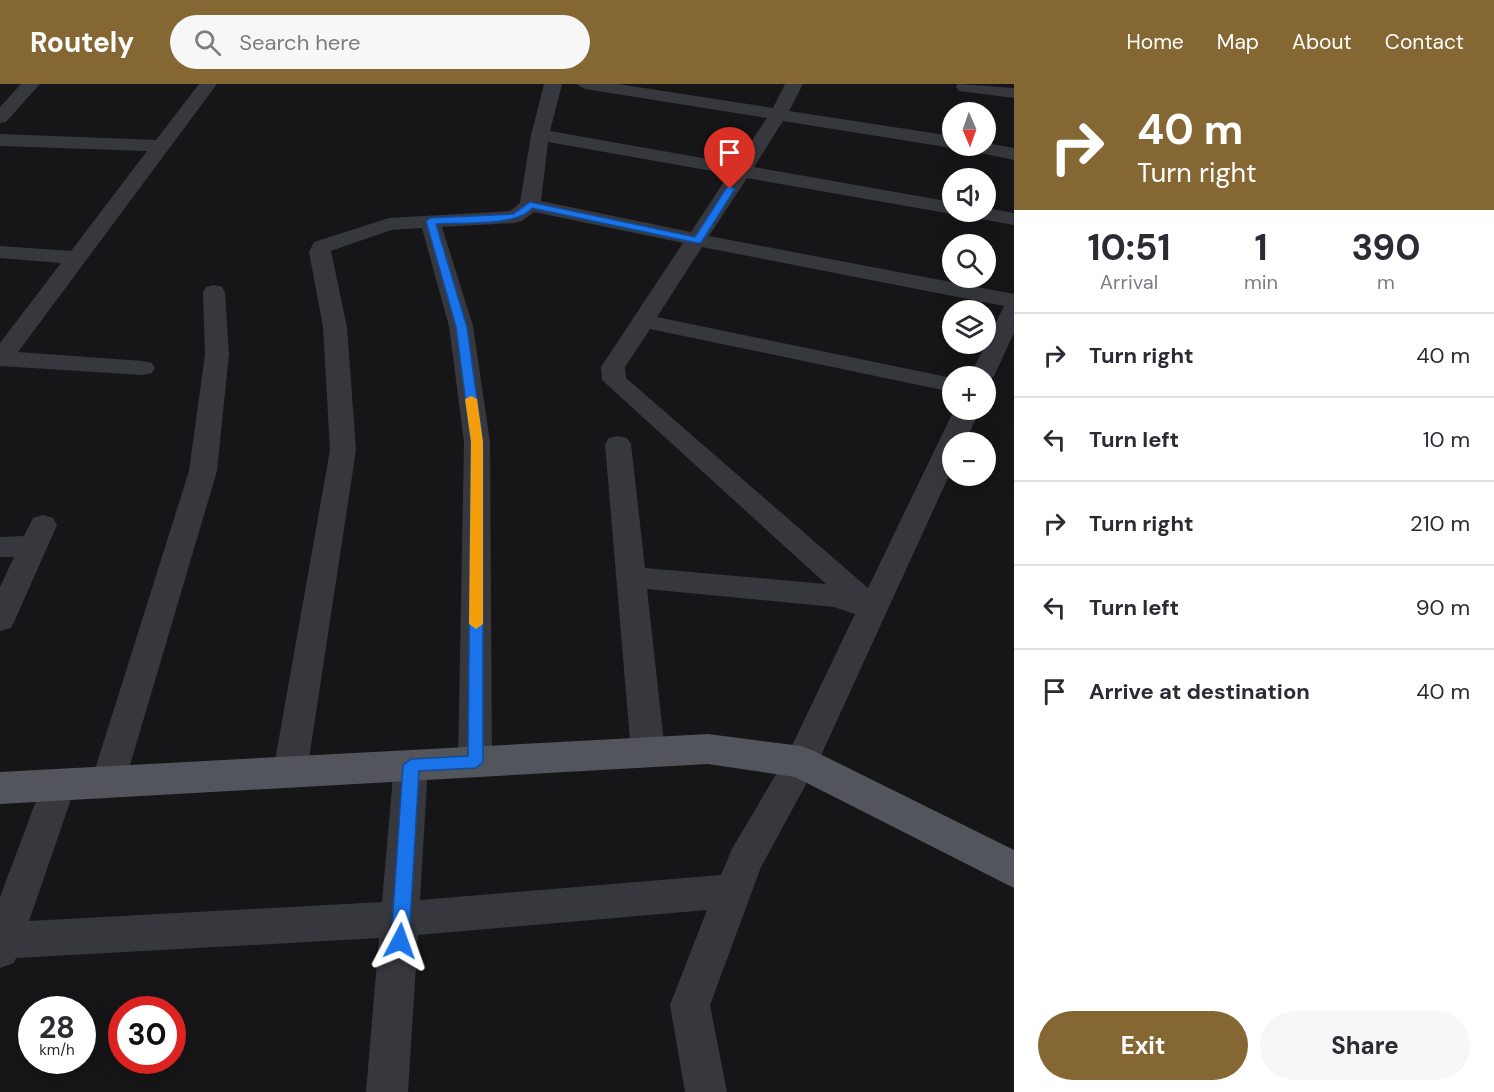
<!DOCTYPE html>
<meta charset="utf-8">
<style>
:root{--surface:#fff;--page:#f7f7f7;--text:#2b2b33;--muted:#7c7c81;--line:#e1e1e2;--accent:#856733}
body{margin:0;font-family:"DM Sans",sans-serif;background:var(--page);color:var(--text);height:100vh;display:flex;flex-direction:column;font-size:22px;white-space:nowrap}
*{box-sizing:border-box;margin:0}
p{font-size:20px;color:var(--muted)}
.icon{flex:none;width:33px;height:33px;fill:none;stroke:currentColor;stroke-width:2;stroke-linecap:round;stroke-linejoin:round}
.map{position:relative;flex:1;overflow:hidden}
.side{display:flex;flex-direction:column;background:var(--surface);width:480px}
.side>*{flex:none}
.banner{background:#856733;color:#fff;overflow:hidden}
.needle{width:39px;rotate:178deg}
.buttons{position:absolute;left:942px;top:18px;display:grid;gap:12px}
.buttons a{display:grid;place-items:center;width:54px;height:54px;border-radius:50%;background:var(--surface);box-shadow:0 6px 24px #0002;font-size:30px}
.speed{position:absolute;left:18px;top:912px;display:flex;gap:12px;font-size:30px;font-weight:700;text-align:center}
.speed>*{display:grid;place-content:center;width:78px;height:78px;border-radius:50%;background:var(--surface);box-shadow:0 6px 24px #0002;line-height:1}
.speed small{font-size:15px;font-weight:400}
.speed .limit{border:9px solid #d22;background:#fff;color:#111}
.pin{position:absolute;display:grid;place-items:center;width:51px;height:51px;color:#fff;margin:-62px -26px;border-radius:50% 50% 50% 0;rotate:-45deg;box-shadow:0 0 6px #0007}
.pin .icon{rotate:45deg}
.me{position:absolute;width:66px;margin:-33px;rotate:4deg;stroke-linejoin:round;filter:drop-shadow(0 0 4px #0008)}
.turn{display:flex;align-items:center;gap:21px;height:126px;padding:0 24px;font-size:27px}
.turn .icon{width:78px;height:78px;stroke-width:2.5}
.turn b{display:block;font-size:42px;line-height:51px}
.eta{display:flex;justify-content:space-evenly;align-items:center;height:102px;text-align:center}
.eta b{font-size:36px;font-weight:700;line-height:42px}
.button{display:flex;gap:12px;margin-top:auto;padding:12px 24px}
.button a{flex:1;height:69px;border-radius:36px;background:var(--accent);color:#fff;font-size:24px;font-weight:700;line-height:69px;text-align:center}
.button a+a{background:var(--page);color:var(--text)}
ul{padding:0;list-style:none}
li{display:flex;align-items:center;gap:18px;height:84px;padding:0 24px;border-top:2px solid var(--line)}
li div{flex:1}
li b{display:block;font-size:22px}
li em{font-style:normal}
header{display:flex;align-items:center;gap:36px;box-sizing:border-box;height:84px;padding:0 30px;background:var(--accent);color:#fff}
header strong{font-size:28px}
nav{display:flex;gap:33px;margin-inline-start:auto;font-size:21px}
.search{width:420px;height:54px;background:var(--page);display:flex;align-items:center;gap:15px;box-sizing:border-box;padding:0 21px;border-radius:33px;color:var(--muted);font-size:22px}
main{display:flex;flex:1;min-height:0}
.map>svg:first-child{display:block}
</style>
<header>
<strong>Routely</strong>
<div class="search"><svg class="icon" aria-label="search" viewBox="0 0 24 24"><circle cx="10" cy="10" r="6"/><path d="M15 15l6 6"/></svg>Search here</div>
<nav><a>Home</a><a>Map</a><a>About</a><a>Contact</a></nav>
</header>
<main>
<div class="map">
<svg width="1014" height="1008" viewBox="0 0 1014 1008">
<rect width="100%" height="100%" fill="#161618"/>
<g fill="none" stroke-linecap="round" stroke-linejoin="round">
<path fill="#37383d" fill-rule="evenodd" d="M21 0H40L6 38 0 39V23Z
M199 0H217L18 268 143 277 152 279 155 284 152 289 143 291 0 282V259L61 179 0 174V162L71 167 147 67 0 62V50L156 56Z
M544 0H562L550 47 736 80 767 34 585 5 576 0H618L773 24 785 0H803L789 27 952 52V62H959L952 64 783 37 754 83 952 118V128H960L952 130 747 94 709 152 1014 210V249L994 292 986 299V292H970L1004 222 702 163 657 233 952 294V308L650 245 625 283 626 294 868 504 954 326H980L965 358H952V385L818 678 761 783 710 921 727 1008H685L670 921 707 826 418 851 408 1008H366L379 854 16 874 14 879 0 884V813L42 701 47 691 59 686 71 691 76 701 29 837 382 818 394 681 399 671 411 667 423 671 428 681 420 816 721 791 732 765 788 670 855 530 834 523 647 505 665 668 660 678 648 682 636 678 631 668 605 360 609 354 618 352 627 354 631 360 645 484 826 500 602 296 601 283 683 159 534 128 522 137 515 139 442 143 473 242 490 358 492 678 487 688 475 692 463 688 458 678 464 358 449 242 422 144 391 146 331 167 347 243 356 366 307 688 302 698 290 702 278 698 273 688 330 366 323 243 309 168 314 158 389 134 510 127 520 119 531 51ZM548 58 729 90 691 148 541 117Z
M958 0 1014 4V14L959 7 956 3Z
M986 59 1014 64V76L966 66 964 62H986Z
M986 124 1014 129V141L965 132 962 128H986Z
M214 201 222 203 225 208 229 270 217 387 125 698 120 708 108 713 96 708 91 698 189 387 205 270 203 208 206 203Z
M43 431 53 434 57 441 15 536 11 544 0 547V503L14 473H0V453L24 452 33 434Z"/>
<path fill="#53555c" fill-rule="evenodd" d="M708 650 801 662 814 667 1014 766V804L795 693 708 680 0 720V688Z"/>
</g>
<path fill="#1a73e8" stroke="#114b97" stroke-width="1.5" d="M730 102 735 105 701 159H697L532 124C518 143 459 138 436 140L467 243 483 358V678L476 684 419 687 409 857 406 863 400 865 394 863 391 857 403 681 411 675 468 672 471 358 456 243 426 137 430 134 513 130 530 118 695 153 727 103Z"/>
<path fill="#f59e0b" d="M471 312 477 315 483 358V540L476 545 469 540 471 358 465 315Z"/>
</svg>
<div class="buttons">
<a><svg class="needle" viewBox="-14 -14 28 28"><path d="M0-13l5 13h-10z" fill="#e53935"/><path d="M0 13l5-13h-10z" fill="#7c7c81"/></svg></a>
<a><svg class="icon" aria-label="sound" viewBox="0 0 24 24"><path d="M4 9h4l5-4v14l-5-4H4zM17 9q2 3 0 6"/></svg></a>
<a><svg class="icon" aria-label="search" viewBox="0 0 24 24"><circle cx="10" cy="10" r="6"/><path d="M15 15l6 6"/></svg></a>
<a><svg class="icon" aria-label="layers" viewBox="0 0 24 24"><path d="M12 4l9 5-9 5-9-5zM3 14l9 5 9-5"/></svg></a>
<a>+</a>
<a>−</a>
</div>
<div class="speed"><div>28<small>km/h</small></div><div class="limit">30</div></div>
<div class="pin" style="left:730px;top:105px;background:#d93025"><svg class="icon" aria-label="arrive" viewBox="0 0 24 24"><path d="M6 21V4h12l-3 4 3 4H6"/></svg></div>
<svg class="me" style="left:400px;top:857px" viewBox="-20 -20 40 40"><path d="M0-17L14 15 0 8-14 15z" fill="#1a73e8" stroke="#fff" stroke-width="4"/></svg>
</div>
<section class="side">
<div class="banner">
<div class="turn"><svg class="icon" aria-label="right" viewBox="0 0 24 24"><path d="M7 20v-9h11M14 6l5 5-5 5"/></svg><div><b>40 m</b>Turn right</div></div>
</div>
<div class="eta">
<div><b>10:51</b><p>Arrival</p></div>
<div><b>1</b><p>min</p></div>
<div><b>390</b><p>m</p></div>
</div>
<ul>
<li><svg class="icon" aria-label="right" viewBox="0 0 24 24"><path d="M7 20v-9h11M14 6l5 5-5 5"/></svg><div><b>Turn right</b></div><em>40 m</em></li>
<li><svg class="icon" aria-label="left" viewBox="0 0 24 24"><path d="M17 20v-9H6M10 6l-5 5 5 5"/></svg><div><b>Turn left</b></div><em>10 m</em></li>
<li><svg class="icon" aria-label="right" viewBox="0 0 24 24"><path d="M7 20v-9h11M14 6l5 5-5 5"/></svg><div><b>Turn right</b></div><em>210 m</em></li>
<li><svg class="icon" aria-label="left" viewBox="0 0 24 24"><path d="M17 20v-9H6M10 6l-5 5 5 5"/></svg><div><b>Turn left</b></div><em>90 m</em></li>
<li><svg class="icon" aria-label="arrive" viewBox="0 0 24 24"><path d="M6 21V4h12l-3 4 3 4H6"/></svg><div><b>Arrive at destination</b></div><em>40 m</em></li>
</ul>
<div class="button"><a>Exit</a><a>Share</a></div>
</section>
</main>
